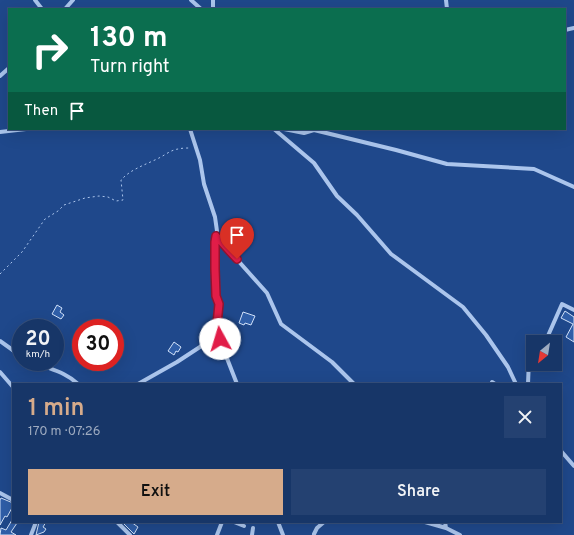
<!DOCTYPE html>
<meta charset="utf-8">
<style>
:root{--surface:#173668;--page:#244171;--text:#f1f3f6;--muted:#9eabc0;--line:#36507c;--accent:#d6ab8b}
body{margin:0;font-family:Overpass,sans-serif;background:var(--page);color:var(--text);height:100vh;display:flex;flex-direction:column;font-size:15px;white-space:nowrap}
*{box-sizing:border-box;margin:0}
p{font-size:13px;color:var(--muted)}
.icon{flex:none;width:22px;height:22px;fill:none;stroke:currentColor;stroke-width:2;stroke-linecap:round;stroke-linejoin:round}
.map{position:relative;flex:1;overflow:hidden}
.details{position:absolute;left:12px;top:383px;width:550px;height:140px;display:flex;flex-direction:column;background:var(--surface);border-radius:0px;box-shadow:0 4px 16px #0002,0 0 0 1px var(--line)}
.details>*{flex:none}
.hud{position:absolute;left:8px;top:8px;width:558px;height:122px;border-radius:0px;box-shadow:0 4px 16px #0002,0 0 0 1px var(--line);background:#0b6e4f;color:#fff;overflow:hidden}
.needle{width:26px;rotate:210deg}
.buttons{position:absolute;left:526px;top:335px;display:grid;gap:8px}
.buttons a{display:grid;place-items:center;width:36px;height:36px;border-radius:0px;background:var(--surface);box-shadow:0 4px 16px #0002,0 0 0 1px var(--line);font-size:20px}
.speed{position:absolute;left:12px;top:319px;display:flex;gap:8px;font-size:20px;font-weight:700;text-align:center}
.speed>*{display:grid;place-content:center;width:52px;height:52px;border-radius:50%;background:var(--surface);box-shadow:0 4px 16px #0002,0 0 0 1px var(--line);line-height:1}
.speed small{font-size:10px;font-weight:400}
.speed .limit{border:6px solid #d22;background:#fff;color:#111}
.pin{position:absolute;display:grid;place-items:center;width:34px;height:34px;color:#fff;margin:-41px -17px;border-radius:50% 50% 50% 0;rotate:-45deg;box-shadow:0 0 4px #0007}
.pin .icon{rotate:45deg}
.me{position:absolute;width:44px;margin:-22px;rotate:354deg;stroke-linejoin:round;filter:drop-shadow(0 0 3px #0008)}
.turn{display:flex;align-items:center;gap:14px;height:84px;padding:0 16px;font-size:18px}
.turn .icon{width:52px;height:52px;stroke-width:2.5}
.turn b{display:block;font-size:28px;line-height:34px}
.then{display:flex;align-items:center;height:38px;padding:0 16px;background:#0003;gap:8px;font-size:15px}
.round{display:grid;place-items:center;flex:none;width:42px;height:42px;border-radius:0px;background:var(--page)}
.overview{display:flex;align-items:center;justify-content:space-between;height:68px;padding:0 16px}
h1{font-size:24px;font-weight:600;line-height:30px;color:var(--accent)}
.cta{display:flex;gap:8px;margin-top:auto;padding:8px 16px}
.cta a{flex:1;height:46px;border-radius:0px;background:var(--accent);color:#111;font-size:16px;font-weight:600;line-height:46px;text-align:center}
.cta a+a{background:var(--page);color:var(--text)}
.map>svg:first-child{display:block}
</style>
<div class="map">
<svg width="574" height="535" viewBox="0 0 574 535">
<rect width="100%" height="100%" fill="#1f488b"/>
<path fill="#2f5ea8" stroke="#d1e1f9" d="M57 305 62 308 60 312 64 315 61 319 52 314Z
M565 311 574 317V342L566 337 573 324 561 318Z
M243 312 255 316 251 325 245 323 244 325 239 323Z
M174 342 181 347 178 352 176 351 174 355 168 351Z
M1 498 13 503V506L7 517 5 516 0 525V500Z
M12 520 13 522 17 523 11 532 16 535H0L1 528 6 530Z
M39 522H46L43 527 46 529 44 532 36 535Z
M122 522H131L138 527 134 534Z"/>
<g fill="none" stroke-linecap="round" stroke-linejoin="round">
<path stroke="#abc5ec" stroke-width="1" stroke-dasharray="2 3" stroke-linecap="butt" d="M0 274 22 252 45 219 58 211 64 205 85 198 99 196 108 197 116 201 123 200 121 180C131 169 145 165 159 158 165 155 171 150 178 149 182 148 187 148 191 148"/>
<path stroke="#abc5ec" stroke-width="4" d="M35 0 42 9
M191 0 201 9
M213 0V9
M446 0 447 9
M65 9 73 0
M565 30 574 28
M0 76 9 68
M190 129 200 160 204 184 215 217 217 231 215 242 216 295 219 304 217 324 221 343 237 384
M274 129 314 163 337 196 357 215 391 254 463 307 486 335 508 367 516 384
M284 129 304 133 314 130 396 150 447 164 534 169 574 187
M0 132 26 129
M216 236 267 293 281 324 332 362 354 384
M0 341 21 356
M540 342 547 338 562 304 574 310
M34 362C49 369 66 372 78 384
M0 372 13 387
M492 382 495 384
M138 384 177 362 206 343 220 339
M528 384 529 359 533 346
M561 451 574 466
M0 493 13 500
M117 522 130 535
M234 522 244 526
M278 522 283 535
M425 522 446 528
M445 522 446 528 460 535
M314 534 317 528 324 522
M31 535 36 522
M217 535 222 522
M252 535 253 528"/>
</g>
<g fill="none" stroke-linecap="round" stroke-linejoin="round">
<g stroke="#92132f" stroke-width="10">
<path id="route" d="M220 339 217 324 219 304 216 296 215 269V242L216 236 237 259"/>
</g>
<use href="#route" stroke="#e11d48" stroke-width="7"/>
</g>
</svg>
<div class="buttons">
<a><svg class="needle" viewBox="-14 -14 28 28"><path d="M0-13l5 13h-10z" fill="#e53935"/><path d="M0 13l5-13h-10z" fill="#9eabc0"/></svg></a>
</div>
<div class="speed"><div>20<small>km/h</small></div><div class="limit">30</div></div>
<div class="pin" style="left:237px;top:259px;background:#d93025"><svg class="icon" aria-label="arrive" viewBox="0 0 24 24"><path d="M6 21V4h12l-3 4 3 4H6"/></svg></div>
<svg class="me" style="left:220px;top:339px" viewBox="-20 -20 40 40"><circle r="19" fill="#fff"/><path d="M0-13L10 11 0 6-10 11z" fill="#e11d48"/></svg>
<div class="hud">
<div class="turn"><svg class="icon" aria-label="right" viewBox="0 0 24 24"><path d="M7 20v-9h11M14 6l5 5-5 5"/></svg><div><b>130 m</b>Turn right</div></div>
<div class="then">Then<svg class="icon" aria-label="arrive" viewBox="0 0 24 24"><path d="M6 21V4h12l-3 4 3 4H6"/></svg></div>
</div>
<section class="details">
<div class="overview"><div><h1>1 min</h1><p>170 m · 07:26</p></div><a class="round"><svg class="icon" aria-label="close" viewBox="0 0 24 24"><path d="M6 6l12 12M18 6L6 18"/></svg></a></div>
<div class="cta"><a>Exit</a><a>Share</a></div>
</section>
</div>
